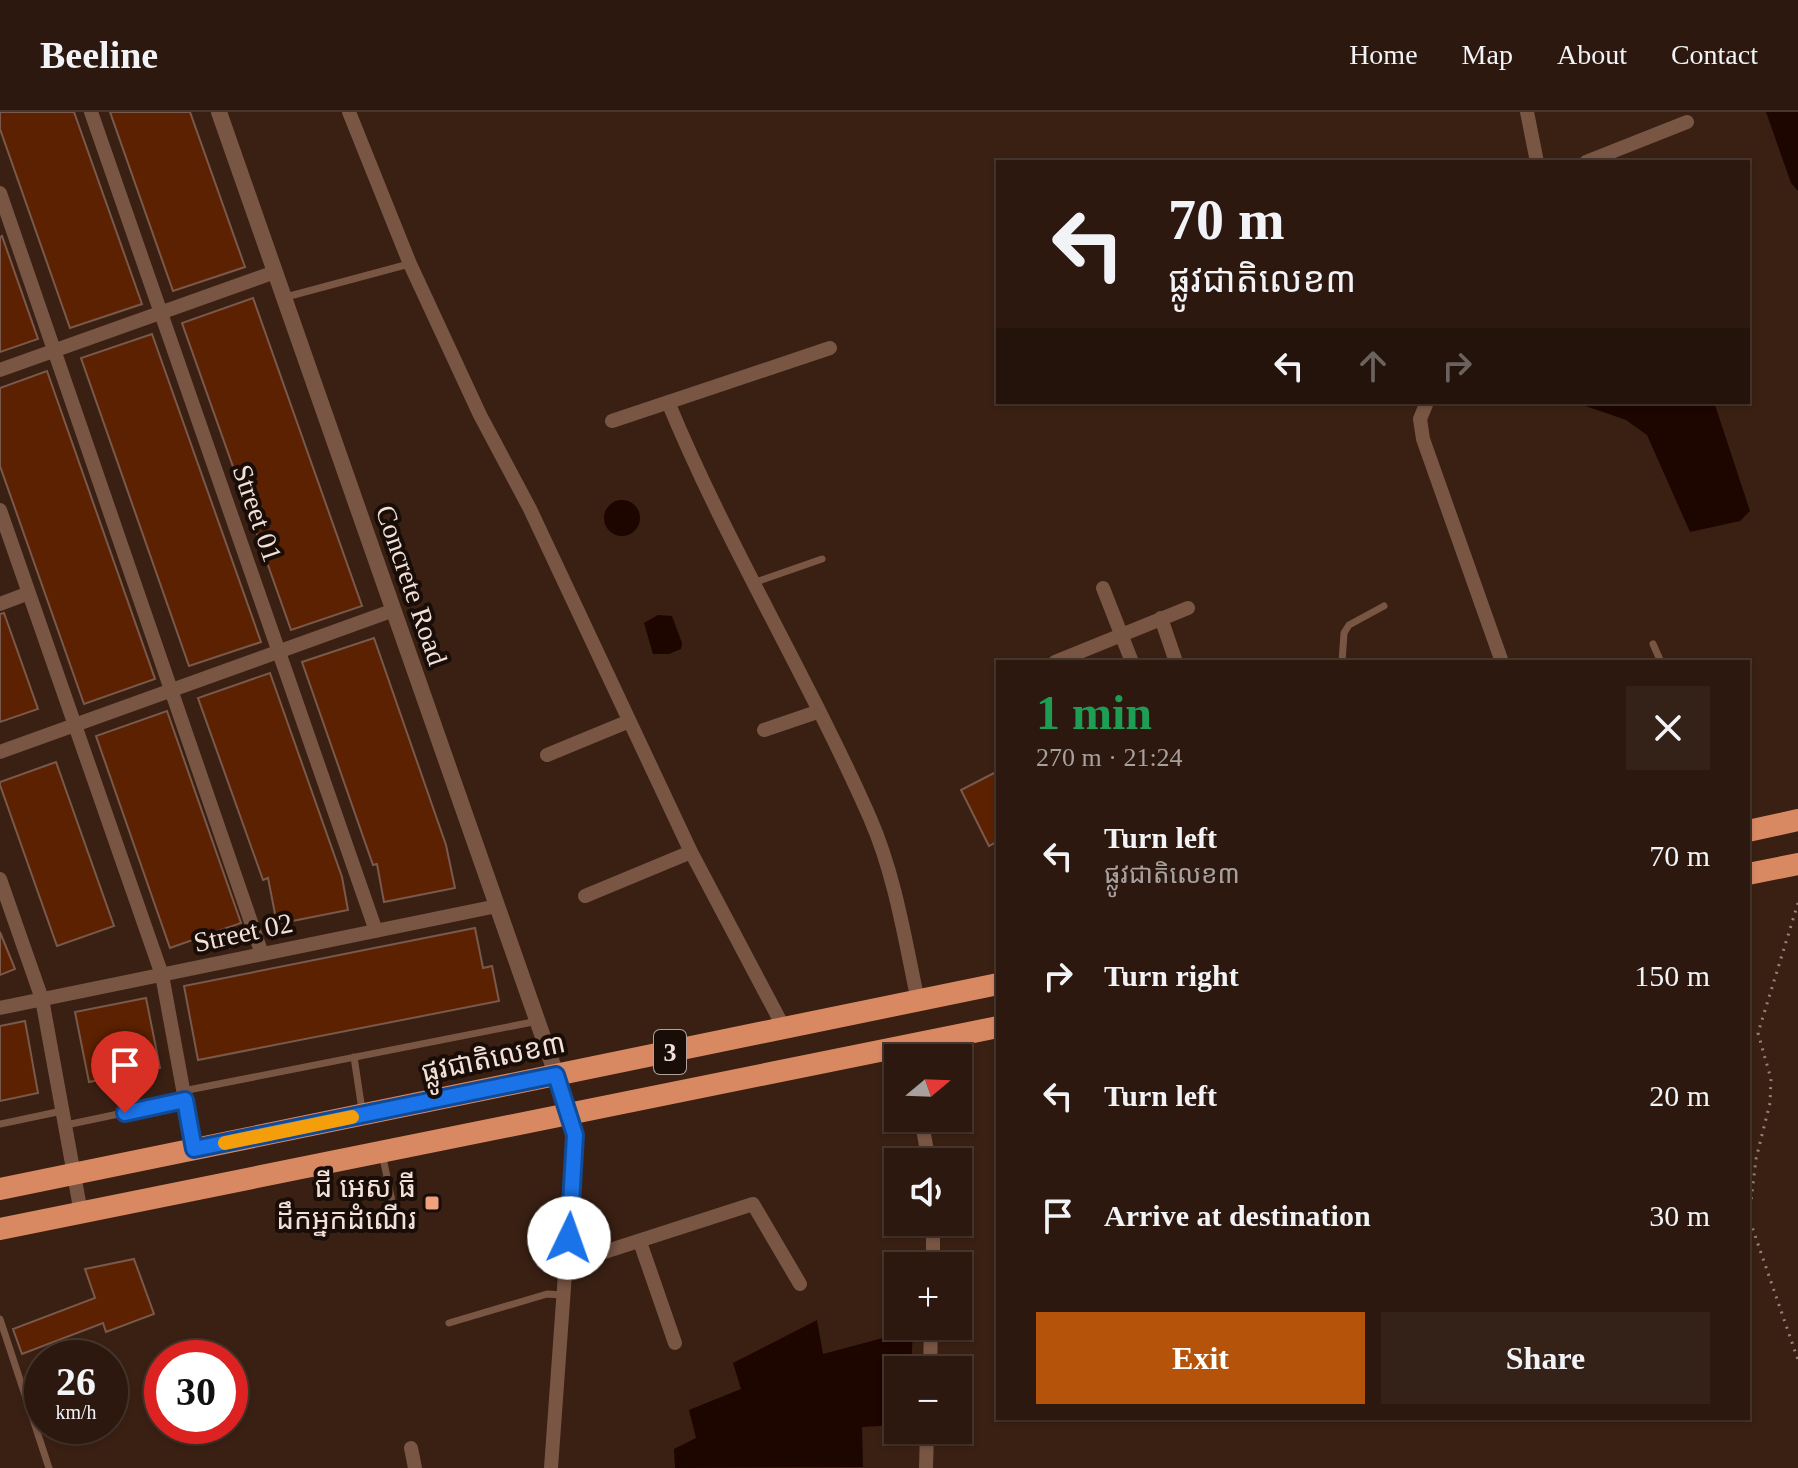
<!DOCTYPE html>
<meta charset="utf-8">
<style>
:root{--surface:#2c180e;--page:#342117;--text:#f1f3f6;--muted:#a6a09e;--line:#48372e;--accent:#b45309}
body{margin:0;font-family:"Times New Roman","Noto Sans Khmer",serif;background:var(--page);color:var(--text);height:100vh;display:flex;flex-direction:column;font-size:30px;white-space:nowrap}
*{box-sizing:border-box;margin:0}
p{font-size:26px;color:var(--muted)}
.icon{flex:none;width:44px;height:44px;fill:none;stroke:currentColor;stroke-width:2;stroke-linecap:round;stroke-linejoin:round}
.map{position:relative;flex:1;overflow:hidden}
.side{position:absolute;left:996px;top:548px;width:754px;height:760px;display:flex;flex-direction:column;background:var(--surface);border-radius:0px;box-shadow:0 2px 6px #0004,0 0 0 2px var(--line)}
.side>*{flex:none}
.guide{position:absolute;left:996px;top:48px;width:754px;height:244px;border-radius:0px;box-shadow:0 2px 6px #0004,0 0 0 2px var(--line);background:#2c180e;color:var(--text);overflow:hidden}
.needle{width:52px;rotate:71deg}
.controls{position:absolute;left:884px;top:932px;display:grid;gap:16px}
.controls a{display:grid;place-items:center;width:88px;height:88px;border-radius:0px;background:var(--surface);box-shadow:0 2px 6px #0004,0 0 0 2px var(--line);font-size:40px}
.speed{position:absolute;left:24px;top:1228px;display:flex;gap:16px;font-size:40px;font-weight:700;text-align:center}
.speed>*{display:grid;place-content:center;width:104px;height:104px;border-radius:50%;background:var(--surface);box-shadow:0 2px 6px #0004,0 0 0 2px var(--line);line-height:1}
.speed small{font-size:20px;font-weight:400}
.speed .limit{border:12px solid #d22;background:#fff;color:#111}
.pin{position:absolute;display:grid;place-items:center;width:68px;height:68px;color:#fff;margin:-82px -34px;border-radius:50% 50% 50% 0;rotate:-45deg;box-shadow:0 0 8px #0007}
.pin .icon{rotate:45deg}
.me{position:absolute;width:88px;margin:-44px;rotate:3deg;stroke-linejoin:round;filter:drop-shadow(0 0 6px #0008)}
.turn{display:flex;align-items:center;gap:28px;height:168px;padding:0 40px;font-size:36px}
.turn .icon{width:104px;height:104px;stroke-width:2.5}
.turn b{display:block;font-size:56px;line-height:68px}
.lanes{display:flex;align-items:center;height:76px;padding:0 40px;background:#0003;justify-content:center;gap:40px;direction:ltr}
.lanes .off{opacity:.35}
.round{display:grid;place-items:center;flex:none;width:84px;height:84px;border-radius:0px;background:var(--page)}
.summary{display:flex;align-items:center;justify-content:space-between;height:136px;padding:0 40px}
h1{font-size:48px;font-weight:700;line-height:60px;color:#1e9e55}
.action{display:flex;gap:16px;margin-top:auto;padding:16px 40px}
.action a{flex:1;height:92px;border-radius:0px;background:var(--accent);color:#fff;font-size:32px;font-weight:700;line-height:92px;text-align:center}
.action a+a{background:var(--page);color:var(--text)}
ul{padding:0;list-style:none}
li{display:flex;align-items:center;gap:24px;height:120px;padding:0 40px}
li div{flex:1}
li b{display:block;font-size:30px}
li em{font-style:normal}
header{display:flex;align-items:center;gap:48px;box-sizing:border-box;height:112px;padding:0 40px;background:var(--surface);border-bottom:2px solid var(--line)}
header strong{font-size:38px}
nav{display:flex;gap:44px;margin-inline-start:auto;font-size:28px}
.map>svg:first-child{display:block}
</style>
<header>
<strong>Beeline</strong>
<nav><a>Home</a><a>Map</a><a>About</a><a>Contact</a></nav>
</header>
<div class="map">
<svg width="1798" height="1356" viewBox="0 0 1798 1356">
<rect width="100%" height="100%" fill="#3a2013"/>
<path fill="#1d0500" d="M1766 0H1798V79L1791 71Z
M1574 290H1714L1750 399 1740 409 1690 420 1647 323 1626 308Z
M604 406a18 18 0 1 1 36 0a18 18 0 1 1-36 0Z
M658 503 672 504 682 531 681 537 669 542H653L644 511Z
M817 1208 823 1242 913 1218 911 1258H898V1313L862 1315 863 1355 675 1356 674 1337 696 1326 689 1298 741 1277 733 1251Z"/>
<path fill="#5c2100" stroke="#78594b" stroke-width="2" d="M0 0H74L142 192 70 216 0 17Z
M110 0H190L245 155 173 179Z
M2 124 38 227 0 240V125Z
M253 186 362 494 291 518 182 211Z
M152 222 261 530 189 554 81 246Z
M47 259 155 567 84 592 0 354V276Z
M4 501 38 597 0 610V502Z
M374 526 446 733 455 776 384 790 377 752 373 753 302 550Z
M270 561 342 765 348 798 277 812 268 766 263 768 198 586Z
M167 599 241 811 170 836 96 624Z
M56 650 114 814 57 834 0 673V670Z
M998 659V729L989 734 961 678Z
M475 816 483 856 492 854 499 889 198 948 184 874Z
M0 820 15 857 0 863Z
M146 886 160 956 89 970 75 900Z
M25 909 38 981 0 989V914Z
M134 1147 154 1202 106 1220 103 1211 22 1242 13 1217 95 1186 85 1157Z"/>
<g fill="none" stroke-linecap="round" stroke-linejoin="round">
<path stroke="#978176" stroke-width="3" stroke-dasharray="2 6" stroke-linecap="butt" d="M1798 791 1758 921 1771 967 1770 991 1756 1047 1749 1106 1798 1248"/>
<path stroke="#795544" stroke-width="7" d="M286 185 409 152
M753 471 822 447
M1653 532 1661 550
M1342 550 1344 521 1349 513 1384 494
M354 945 362 998
M183 979 538 909
M0 1012 62 999
M66 1013 185 988
M382 1041 393 1094
M0 1207 49 1356
M449 1211 547 1182 562 1183"/>
<path stroke="#795544" stroke-width="14" d="M91 0 376 819
M349 0 410 152 480 303 530 397 691 740 784 916
M1527 0 1537 50
M1586 50 1687 10
M0 81 262 842
M0 258 275 160
M668 290C727 433 808 565 870 706 895 763 905 828 918 889
M1427 290 1420 307 1423 327 1502 550
M612 309 830 236
M0 398 162 863 194 1037
M1103 476 1132 550
M0 492 29 481
M1161 506 1176 550
M1055 550 1188 496
M764 618 817 600
M0 640 394 498
M547 643 627 610
M0 767 42 887 81 1101
M585 784 691 740
M0 896 497 794
M921 1006 929 1050
M933 1110V1154
M640 1130 675 1231
M567 1152 753 1092 800 1172
M930 1258 931 1214
M411 1336 415 1356
M551 1356 575 1023 570 1002
M926 1356 927 1318"/>
<path stroke="#795544" stroke-width="16" d="M219 0 570 1002"/>
<path stroke="#d98962" stroke-width="22" d="M1748 719 1798 708
M1748 762 1798 752
M0 1077 998 872
M0 1117 998 915"/>
</g>
<g fill="none" stroke-linecap="round" stroke-linejoin="round">
<g stroke="#114b97" stroke-width="20">
<path id="route" d="M125 1001 185 988 194 1037 556 963 575 1023 569 1126"/>
</g>
<use href="#route" stroke="#1a73e8" stroke-width="14"/>
<path stroke="#f59e0b" stroke-width="14" d="M225 1031 352 1005"/>
</g>
<rect fill="#f1a17c" stroke="#190d08" stroke-width="3" x="424" y="1083" width="16" height="16" rx="4"/>
<g text-anchor="middle" stroke-width="8" stroke-linejoin="round" paint-order="stroke">
<rect fill="#190d08" stroke="#b2a19a" stroke-width="2" x="654" y="918" width="32" height="44" rx="6"/>
<g font-size="26" font-weight="bold" fill="#f3e1d9">
<text x="670" y="949">3</text>
</g>
<g font-size="28" fill="#f3e1d9" stroke="#190d08">
<text transform="translate(258 401) rotate(71)" y="10">Street 01</text>
<text transform="translate(412 473) rotate(71)" y="10">Concrete Road</text>
<text transform="translate(243 820) rotate(-12)" y="10">Street 02</text>
<text transform="translate(493 945) rotate(-12)" y="10">ផ្លូវជាតិលេខ៣</text>
</g>
<g font-size="28" fill="#f3e1d9" stroke="#190d08" text-anchor="end">
<text x="416" y="1085">ជី អេស ធី<tspan x="416" dy="32">ដឹកអ្នកដំណើរ</tspan></text>
</g>
</g>
</svg>
<div class="controls">
<a><svg class="needle" viewBox="-14 -14 28 28"><path d="M0-13l5 13h-10z" fill="#e53935"/><path d="M0 13l5-13h-10z" fill="#a6a09e"/></svg></a>
<a><svg class="icon" aria-label="sound" viewBox="0 0 24 24"><path d="M4 9h4l5-4v14l-5-4H4zM17 9q2 3 0 6"/></svg></a>
<a>+</a>
<a>−</a>
</div>
<div class="speed"><div>26<small>km/h</small></div><div class="limit">30</div></div>
<div class="pin" style="left:125px;top:1001px;background:#d93025"><svg class="icon" aria-label="arrive" viewBox="0 0 24 24"><path d="M6 21V4h12l-3 4 3 4H6"/></svg></div>
<svg class="me" style="left:569px;top:1126px" viewBox="-20 -20 40 40"><circle r="19" fill="#fff"/><path d="M0-13L10 11 0 6-10 11z" fill="#1a73e8"/></svg>
<div class="guide">
<div class="turn"><svg class="icon" aria-label="left" viewBox="0 0 24 24"><path d="M17 20v-9H6M10 6l-5 5 5 5"/></svg><div><b>70 m</b>ផ្លូវជាតិលេខ៣</div></div>
<div class="lanes"><svg class="icon" aria-label="left" viewBox="0 0 24 24"><path d="M17 20v-9H6M10 6l-5 5 5 5"/></svg><svg class="icon off" aria-label="ahead" viewBox="0 0 24 24"><path d="M12 20V5M6 11l6-6 6 6"/></svg><svg class="icon off" aria-label="right" viewBox="0 0 24 24"><path d="M7 20v-9h11M14 6l5 5-5 5"/></svg></div>
</div>
<section class="side">
<div class="summary"><div><h1>1 min</h1><p>270 m · 21:24</p></div><a class="round"><svg class="icon" aria-label="close" viewBox="0 0 24 24"><path d="M6 6l12 12M18 6L6 18"/></svg></a></div>
<ul>
<li><svg class="icon" aria-label="left" viewBox="0 0 24 24"><path d="M17 20v-9H6M10 6l-5 5 5 5"/></svg><div><b>Turn left</b><p>ផ្លូវជាតិលេខ៣</p></div><em>70 m</em></li>
<li><svg class="icon" aria-label="right" viewBox="0 0 24 24"><path d="M7 20v-9h11M14 6l5 5-5 5"/></svg><div><b>Turn right</b></div><em>150 m</em></li>
<li><svg class="icon" aria-label="left" viewBox="0 0 24 24"><path d="M17 20v-9H6M10 6l-5 5 5 5"/></svg><div><b>Turn left</b></div><em>20 m</em></li>
<li><svg class="icon" aria-label="arrive" viewBox="0 0 24 24"><path d="M6 21V4h12l-3 4 3 4H6"/></svg><div><b>Arrive at destination</b></div><em>30 m</em></li>
</ul>
<div class="action"><a>Exit</a><a>Share</a></div>
</section>
</div>
